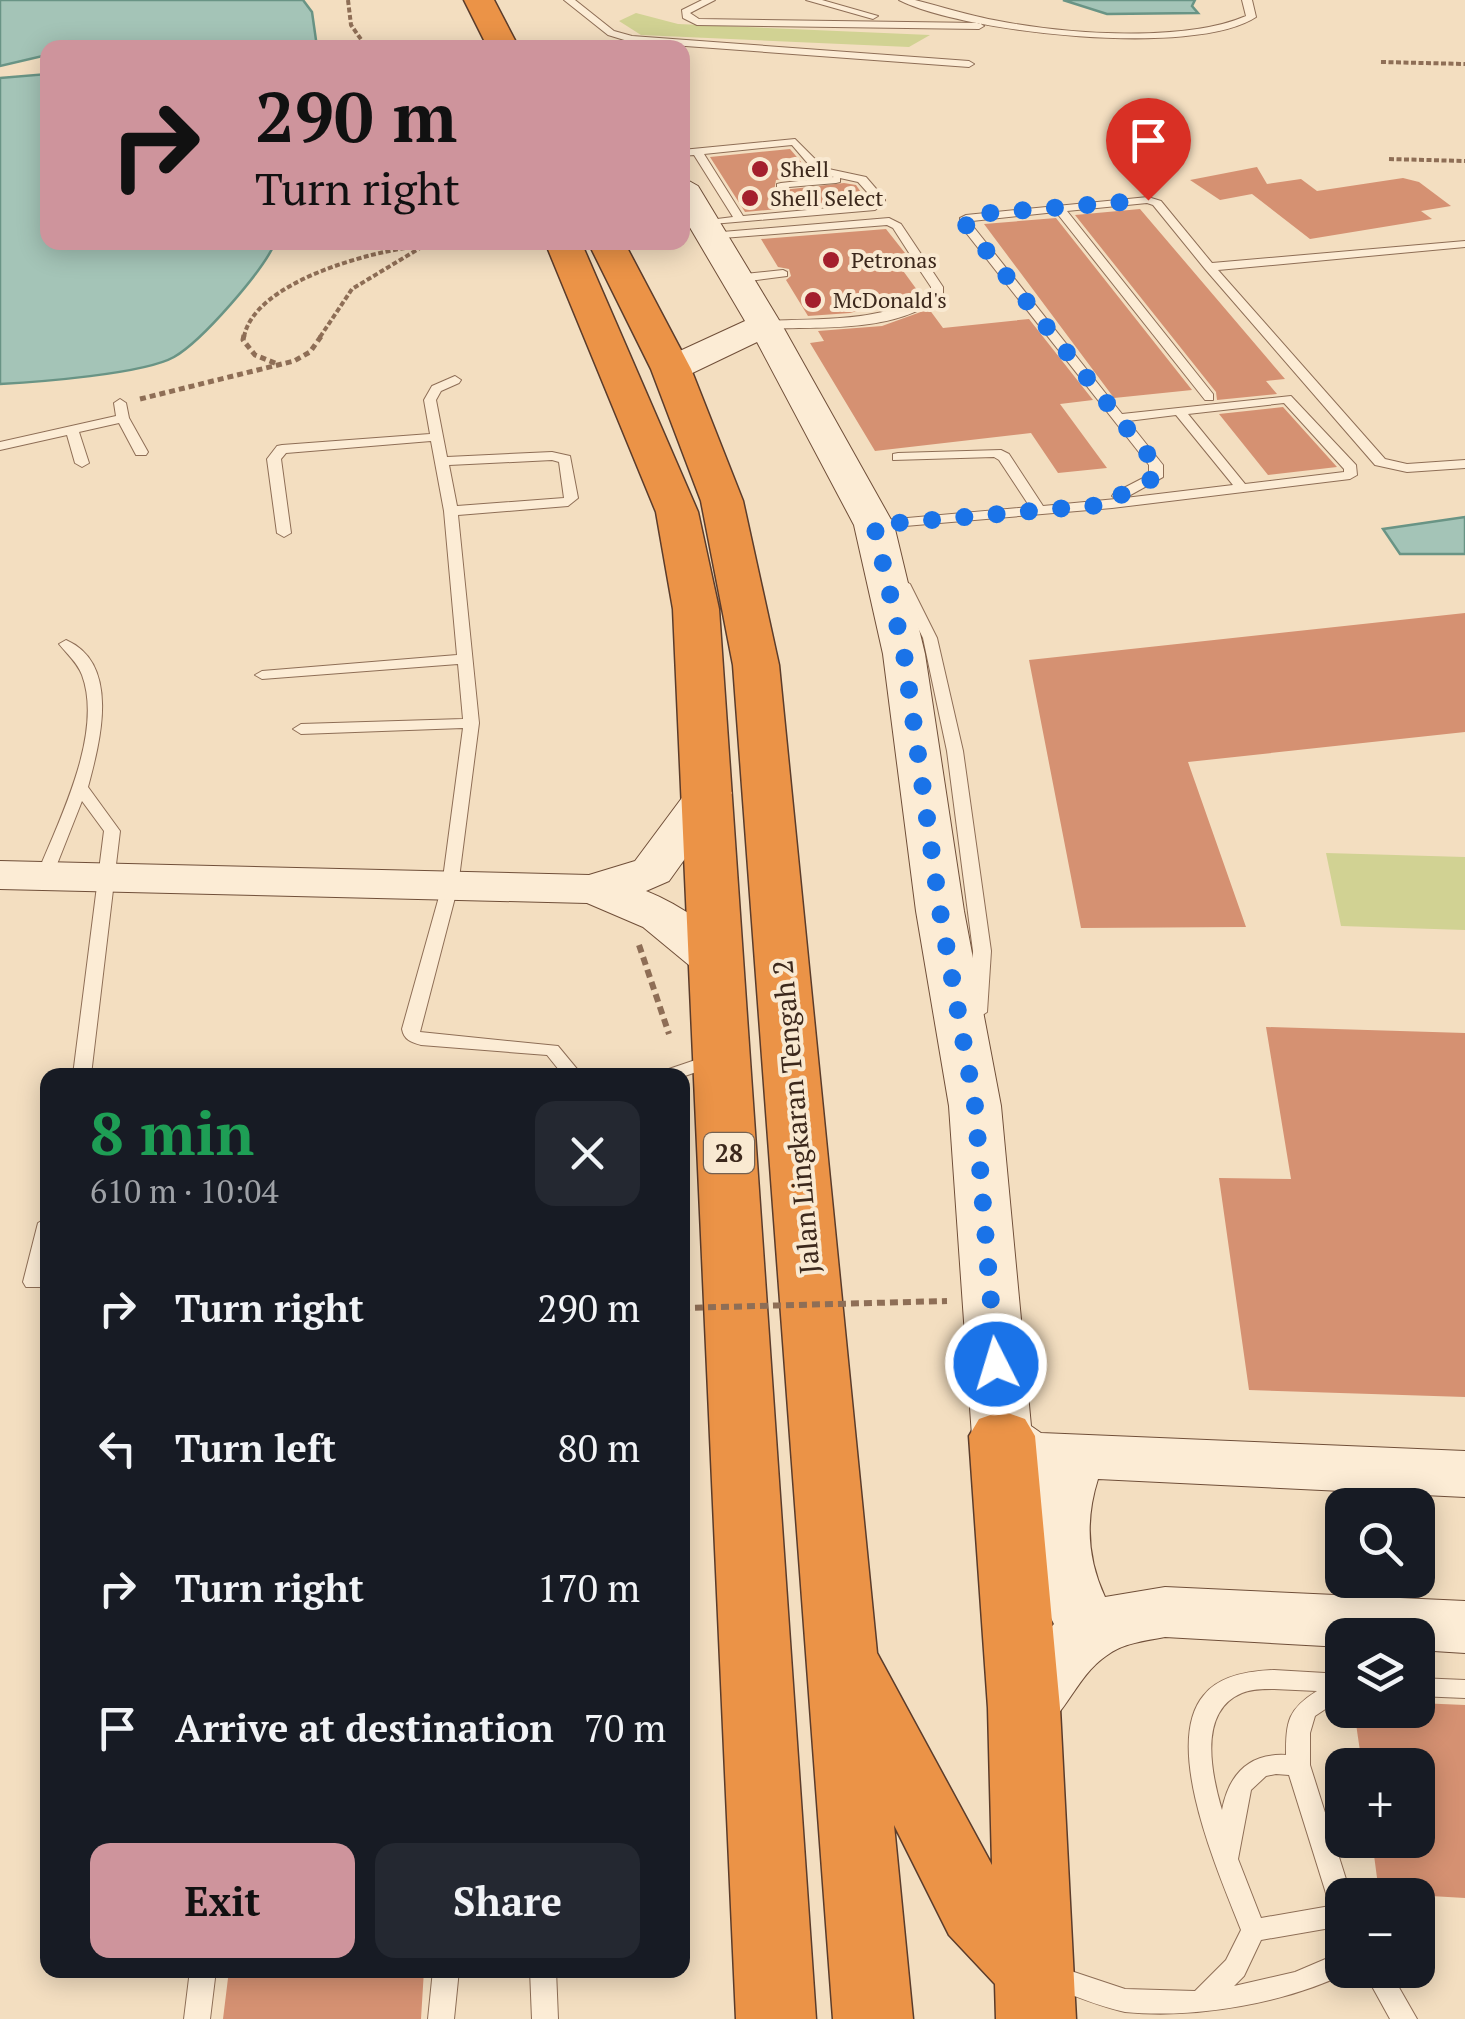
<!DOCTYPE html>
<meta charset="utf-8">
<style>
:root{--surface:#171b24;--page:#242831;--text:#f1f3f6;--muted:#9ea1a6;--accent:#ce949c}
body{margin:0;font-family:"PT Serif",serif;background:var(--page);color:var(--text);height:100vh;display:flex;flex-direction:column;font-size:38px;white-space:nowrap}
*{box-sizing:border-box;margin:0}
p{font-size:32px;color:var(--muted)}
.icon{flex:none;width:55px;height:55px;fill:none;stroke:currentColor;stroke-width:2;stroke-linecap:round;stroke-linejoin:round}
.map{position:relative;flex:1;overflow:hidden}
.side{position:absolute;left:40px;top:1068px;width:650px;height:910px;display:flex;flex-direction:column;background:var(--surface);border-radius:20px;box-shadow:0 5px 25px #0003}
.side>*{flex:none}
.guide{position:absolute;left:40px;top:40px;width:650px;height:210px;border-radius:20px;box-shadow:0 5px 25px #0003;background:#ce949c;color:#111;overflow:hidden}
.fabs{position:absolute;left:1325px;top:1488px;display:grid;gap:20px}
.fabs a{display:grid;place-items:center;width:110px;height:110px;border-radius:20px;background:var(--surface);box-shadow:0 5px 25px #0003;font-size:50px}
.pin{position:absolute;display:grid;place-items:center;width:85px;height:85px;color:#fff;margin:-102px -42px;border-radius:50% 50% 50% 0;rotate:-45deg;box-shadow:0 0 10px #0007}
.pin .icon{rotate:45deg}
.me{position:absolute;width:110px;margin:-55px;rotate:355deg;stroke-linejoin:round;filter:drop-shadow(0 0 8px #0008)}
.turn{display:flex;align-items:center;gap:35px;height:210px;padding:0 50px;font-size:45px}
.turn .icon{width:130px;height:130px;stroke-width:2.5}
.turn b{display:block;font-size:70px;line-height:85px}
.round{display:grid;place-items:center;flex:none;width:105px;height:105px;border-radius:20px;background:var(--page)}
.summary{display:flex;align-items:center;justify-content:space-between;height:170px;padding:0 50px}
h1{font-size:60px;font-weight:700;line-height:75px;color:#1e9e55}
.action{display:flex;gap:20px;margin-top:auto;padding:20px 50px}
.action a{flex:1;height:115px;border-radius:20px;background:var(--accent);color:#111;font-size:40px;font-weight:700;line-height:115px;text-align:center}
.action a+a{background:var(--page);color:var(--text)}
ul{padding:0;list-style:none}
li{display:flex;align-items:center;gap:30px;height:140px;padding:0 50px}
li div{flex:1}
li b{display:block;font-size:38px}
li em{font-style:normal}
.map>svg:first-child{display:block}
</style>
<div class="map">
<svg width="1465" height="2019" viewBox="0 0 1465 2019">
<rect width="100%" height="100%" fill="#f3dec0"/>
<path fill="#d1d293" d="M636 13 678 24 930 35 909 47 641 35 619 21Z
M1326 853 1465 857V930L1341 926Z"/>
<path fill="#a4c4b7" stroke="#699485" stroke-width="2.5" d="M0 0H303L312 12 317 47 48 48 47 55 0 66Z
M1063 0H1195L1192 6 1198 13 1107 14Z
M47 74 48 242 275 243C262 272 202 341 174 357 144 374 38 382 0 384V78Z
M1465 517V554H1400L1383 529Z"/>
<path fill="#d59172" d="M790 149 813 176 776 180 774 191 844 183 856 185 867 201 745 212 710 157Z
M1257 167 1267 184 1301 179 1317 191 1403 178 1419 182 1451 206 1421 211 1432 219 1310 239 1252 194 1220 200 1190 180Z
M1140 209 1285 379 1266 381 1277 394 1217 400 1216 392 1075 215Z
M1056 218 1192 390 1114 398 984 224Z
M886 229 905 253 888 256 880 263 901 268 920 294 850 313 808 316 786 280 791 276 789 269 778 267 761 239Z
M929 309 943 328 1029 319 1093 400 1060 404 1107 468 1058 473 1031 433 875 451 810 343 824 341 818 331 882 326Z
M1283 407 1337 467 1268 475 1219 414Z
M1465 613V732L1188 762 1246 927 1081 928 1029 660Z
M1266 1027 1465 1033V1397L1249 1390 1219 1178 1291 1179Z
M1418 1703 1465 1705V1898L1379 1893 1372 1840H1418V1765H1362L1354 1710H1418Z
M229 1970H424L421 2019H223Z"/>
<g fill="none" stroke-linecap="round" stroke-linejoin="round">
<g stroke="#8e6e56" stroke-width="2">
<path id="lane" d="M564 0H575L614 31 632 36 969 61 974 64 969 67 631 42 608 35Z
M702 0H715L690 13 699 19 979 23 984 26 979 29 697 25 683 18 682 10Z
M806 0H822L878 16 873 19Z
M899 0H915C943 7 970 16 999 21 1066 34 1183 43 1246 16L1242 0H1252L1256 17C1195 58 964 33 899 0Z
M795 139 824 168 866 177 885 199V203L875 210 701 225V221L733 217 694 155 682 156V150ZM792 145 816 173 834 177 781 183 777 184V188L836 183 840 182V178L858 182 875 201 872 204 743 216 704 154Z
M1148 197 1161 201 1212 263 1465 241V247L1218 270 1385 459 1407 464 1465 460V468L1407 472 1375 465 1205 269 1153 205 1147 203 1067 211 1213 394V400H1205L1056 212 972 221V225L1122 414 1291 396 1356 465 1357 475 1350 479 1112 508 882 528 881 533H871L867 525 874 521 1030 507 999 460 994 457 893 460V454L898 453 1001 450 1009 454 1043 506 1116 499 1112 496 1114 493 1149 475V465L960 225V218L966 215ZM1284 403 1344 469V472L1245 484 1188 414ZM1176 415 1233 485 1125 498 1163 477V465L1128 421Z
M889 218 901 224 943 287V295C896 334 822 326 765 329L759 325 765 321C822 318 880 323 931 293V287L915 263 890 265 884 262 890 259 911 256 893 228 887 225 710 239 704 236 710 233Z
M783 270 787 272V276L735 283 729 279 735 275Z
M455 376 461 380 459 383 441 391 436 400 447 457 552 452 570 456 578 498 568 506 458 515 479 723 458 886 420 1032 558 1046 582 1075H563L547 1055 421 1045C411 1042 404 1040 402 1029L442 886 463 728 301 734 293 729 301 724 463 719 458 664 262 679 255 675 262 671 457 655 444 511 431 441 286 453 281 459 291 533 284 537 277 533 267 459 277 446 282 445 430 434 424 400 432 386ZM552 460 559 462 564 498 457 506 449 465Z
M120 399 126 403 129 418 148 452 146 455H136L119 423 79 432 89 463 82 467 75 463 67 435 0 450V442L116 416 114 403Z
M903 580 910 584 937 638 963 751 991 951 987 1012 978 1018 969 1012 973 951 947 751 923 638 896 584Z
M66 640C121 664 100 742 88 787L120 831 91 1075H73L104 831 82 801 52 877 44 882 36 877C58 822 104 734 82 675 77 662 67 654 59 644Z
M716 1053 725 1059 722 1063 682 1077 660 1075 663 1071Z
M48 1217C48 1241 50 1265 40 1287H26L23 1282 38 1223Z
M1274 1670 1342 1674V1698L1315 1716 1310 1733V1765L1351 1895H1342V1926L1261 1940 1244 1976 1234 1986 1295 1972 1342 1952V1970L1351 1971C1287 2003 1197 2019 1125 2012 1097 2006 1070 1994 1044 1984L1040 1976 1044 1968 1053 1965 1125 1989 1195 1991 1226 1960 1241 1930C1220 1876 1161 1745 1204 1695 1220 1675 1250 1671 1274 1670ZM1274 1689 1317 1691C1288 1709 1286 1721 1286 1755 1249 1753 1229 1774 1222 1810 1211 1773 1198 1711 1242 1693 1252 1689 1264 1689 1274 1689ZM1276 1774 1289 1775 1330 1906 1261 1918 1238 1859 1251 1790 1266 1776Z
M1418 1678 1465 1680V1698L1418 1696Z
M190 1970H216L210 2019H184Z
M433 1970H459L454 2019H428Z
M530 1970H556L558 2019H532Z
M1363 1970H1389L1417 2019H1390Z"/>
</g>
<g stroke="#704f39" stroke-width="2">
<path id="secondary" d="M682 177 698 186 782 325 894 525 925 654 964 911 1001 1106 1031 1426 1041 1433 1465 1451V1497L1098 1479C1085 1520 1087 1558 1105 1597L1165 1587 1465 1601V1653L1418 1650V1635H1342V1647L1165 1637C1144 1641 1123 1643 1106 1656 1063 1686 1063 1748 1001 1727L991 1708 1017 1666 1054 1624C1029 1576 1019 1531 1037 1479 1009 1479 985 1460 972 1436L949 1106 916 911 883 654 854 525 757 342 684 377H658L653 369 658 361 745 321 682 214Z
M709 779 725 783 732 793 669 881 646 891C681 905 721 932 742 964L735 975 718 979 701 975 643 927 587 903 0 889V861L589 875 635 861 693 783Z"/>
</g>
<g stroke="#5b3c2b" stroke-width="3">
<path id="highway" d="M464 0H494L519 48H488Z
M545 242H581L698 512 719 609 816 2019H736L673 609 656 512Z
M588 242H624L691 369 743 501 779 665 877 1653 992 1865 988 1708 969 1436 979 1419 1002 1411 1025 1419 1035 1436 1060 1708 1076 2019H996L995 1984 949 1935 894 1825 913 2019H833L733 665 701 501 651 369Z"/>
</g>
<path stroke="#8e6e56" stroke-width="4" stroke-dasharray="5 2.5" stroke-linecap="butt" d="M348 0 351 25 367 48
M1381 62 1465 64
M1389 159 1465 161
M244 337C254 282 371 251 420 246
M320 337 352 289 430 242"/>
<path stroke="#8e6e56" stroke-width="5" stroke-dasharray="6 4" stroke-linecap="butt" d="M244 335 243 340 255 355 280 365
M140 399 294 361 310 352 322 335"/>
<path stroke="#8e6e56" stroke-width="6" stroke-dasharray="8 5" stroke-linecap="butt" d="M639 945 669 1034"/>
<use href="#lane" fill="#fcecd5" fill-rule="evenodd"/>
<use href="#secondary" fill="#fcecd5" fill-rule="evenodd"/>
<use href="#highway" fill="#eb9347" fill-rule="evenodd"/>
<path stroke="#8e6e56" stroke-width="6" stroke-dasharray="8 5" stroke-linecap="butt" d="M682 1308 947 1301"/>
</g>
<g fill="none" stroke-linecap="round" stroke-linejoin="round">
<path stroke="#1a73e8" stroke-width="18" stroke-dasharray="0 32.4" d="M996 1364 975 1106 940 911 904 654 874 525 1112 504 1117 497 1156 477V465L966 225V218L978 214 1148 200"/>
</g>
<g fill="#a41f2d" stroke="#f9e9d1" stroke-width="4">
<circle cx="760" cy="169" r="10"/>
<circle cx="750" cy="198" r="10"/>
<circle cx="831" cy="260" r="10"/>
<circle cx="813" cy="300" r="10"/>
</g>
<g text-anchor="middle" stroke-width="8" stroke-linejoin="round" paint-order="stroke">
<g font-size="22" fill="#3c281c" stroke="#f9e9d1" text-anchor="start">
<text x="780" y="177">Shell</text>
<text x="770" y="206">Shell Select</text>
<text x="851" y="268">Petronas</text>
<text x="833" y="308">McDonald's</text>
</g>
<rect fill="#f9e9d1" stroke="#756252" stroke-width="2.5" x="704" y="1133" width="50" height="40" rx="8"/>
<g font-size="25" font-weight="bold" fill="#3c281c">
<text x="729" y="1162">28</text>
</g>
<g font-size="28" fill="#3c281c" stroke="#f9e9d1">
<text transform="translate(796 1117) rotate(-95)" y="10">Jalan Lingkaran Tengah 2</text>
</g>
</g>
</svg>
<div class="fabs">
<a><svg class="icon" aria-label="search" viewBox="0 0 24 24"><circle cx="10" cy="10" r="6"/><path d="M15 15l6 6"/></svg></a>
<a><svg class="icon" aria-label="layers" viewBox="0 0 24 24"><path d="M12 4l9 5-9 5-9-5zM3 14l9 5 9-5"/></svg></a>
<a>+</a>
<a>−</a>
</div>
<div class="pin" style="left:1148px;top:200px;background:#d93025"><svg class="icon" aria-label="arrive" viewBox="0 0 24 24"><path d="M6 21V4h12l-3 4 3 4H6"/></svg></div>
<svg class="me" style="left:996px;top:1364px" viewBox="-20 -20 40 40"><circle r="17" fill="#1a73e8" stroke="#fff" stroke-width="3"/><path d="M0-11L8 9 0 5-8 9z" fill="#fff"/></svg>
<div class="guide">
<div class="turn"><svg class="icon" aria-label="right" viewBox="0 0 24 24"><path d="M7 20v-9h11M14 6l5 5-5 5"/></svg><div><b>290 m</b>Turn right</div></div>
</div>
<section class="side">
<div class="summary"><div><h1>8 min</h1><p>610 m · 10:04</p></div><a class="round"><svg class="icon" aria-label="close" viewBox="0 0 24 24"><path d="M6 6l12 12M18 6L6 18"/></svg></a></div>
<ul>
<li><svg class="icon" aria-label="right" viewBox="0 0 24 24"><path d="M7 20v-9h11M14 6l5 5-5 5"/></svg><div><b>Turn right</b></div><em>290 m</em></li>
<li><svg class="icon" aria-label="left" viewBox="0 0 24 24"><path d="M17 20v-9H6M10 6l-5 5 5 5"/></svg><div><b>Turn left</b></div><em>80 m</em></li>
<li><svg class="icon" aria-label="right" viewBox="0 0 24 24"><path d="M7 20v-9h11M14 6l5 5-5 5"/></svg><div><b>Turn right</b></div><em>170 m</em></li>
<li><svg class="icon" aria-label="arrive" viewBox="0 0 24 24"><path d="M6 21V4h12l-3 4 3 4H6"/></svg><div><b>Arrive at destination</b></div><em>70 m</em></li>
</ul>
<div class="action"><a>Exit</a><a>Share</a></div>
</section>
</div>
